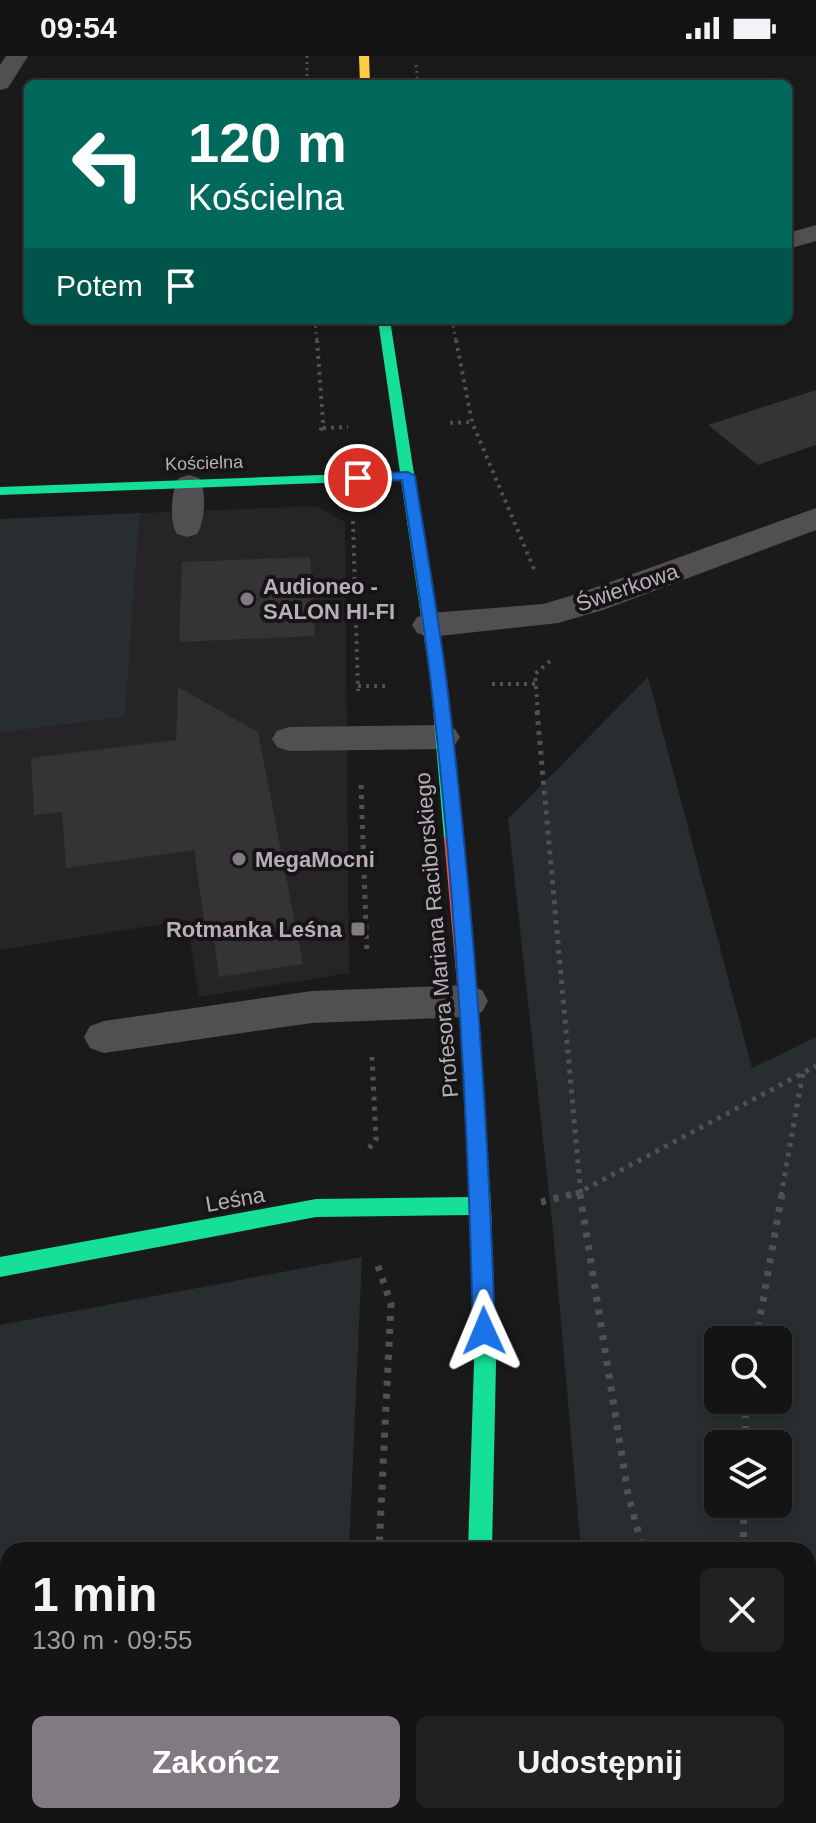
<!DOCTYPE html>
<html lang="pl">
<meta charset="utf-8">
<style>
:root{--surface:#141414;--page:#212122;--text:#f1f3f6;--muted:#9d9ea0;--line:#333334;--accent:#827a82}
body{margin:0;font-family:Arial,sans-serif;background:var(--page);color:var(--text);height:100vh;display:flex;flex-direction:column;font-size:30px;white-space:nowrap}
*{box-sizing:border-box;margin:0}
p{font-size:26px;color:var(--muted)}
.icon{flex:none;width:44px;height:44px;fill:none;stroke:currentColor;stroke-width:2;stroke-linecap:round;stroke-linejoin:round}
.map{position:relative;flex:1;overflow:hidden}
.panel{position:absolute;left:0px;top:1486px;width:816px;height:282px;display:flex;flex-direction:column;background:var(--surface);border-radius:24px 24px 0 0;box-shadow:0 4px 12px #0003,0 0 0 2px var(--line)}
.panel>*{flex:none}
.hud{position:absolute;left:24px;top:24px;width:768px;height:244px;border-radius:12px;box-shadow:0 4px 12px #0003,0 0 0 2px var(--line);background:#00695c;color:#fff;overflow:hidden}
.controls{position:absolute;left:704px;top:1270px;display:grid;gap:16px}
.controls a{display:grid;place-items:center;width:88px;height:88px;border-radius:12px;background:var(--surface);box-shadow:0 4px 12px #0003,0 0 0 2px var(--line);font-size:40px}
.pin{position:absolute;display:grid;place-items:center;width:68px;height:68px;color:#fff;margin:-34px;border:4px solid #fff;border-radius:50%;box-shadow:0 2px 8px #0007}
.me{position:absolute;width:88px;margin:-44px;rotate:359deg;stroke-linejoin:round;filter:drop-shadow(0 0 6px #0008)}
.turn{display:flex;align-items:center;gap:28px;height:168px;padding:0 32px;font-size:36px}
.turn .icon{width:104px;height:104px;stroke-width:2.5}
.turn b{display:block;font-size:56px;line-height:68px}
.then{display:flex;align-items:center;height:76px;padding:0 32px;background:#0003;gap:16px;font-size:30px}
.round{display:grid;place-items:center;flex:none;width:84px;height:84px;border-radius:12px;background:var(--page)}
.overview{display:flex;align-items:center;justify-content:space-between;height:136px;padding:0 32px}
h1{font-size:48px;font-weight:600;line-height:60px}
.cta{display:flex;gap:16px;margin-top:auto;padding:16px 32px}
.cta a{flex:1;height:92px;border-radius:12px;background:var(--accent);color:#fff;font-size:32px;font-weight:600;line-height:92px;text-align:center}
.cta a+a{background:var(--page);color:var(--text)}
.status{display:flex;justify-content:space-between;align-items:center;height:56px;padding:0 40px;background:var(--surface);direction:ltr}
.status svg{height:22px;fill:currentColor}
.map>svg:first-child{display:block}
</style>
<div class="status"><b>09:54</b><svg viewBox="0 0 49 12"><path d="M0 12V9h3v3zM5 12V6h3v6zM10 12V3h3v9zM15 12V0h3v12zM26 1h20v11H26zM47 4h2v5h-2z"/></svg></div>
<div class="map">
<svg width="816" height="1767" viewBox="0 0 816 1767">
<rect width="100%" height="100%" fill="#1b1a1b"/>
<path fill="#262426" d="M316 450 345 466 349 917 199 941 187 864 0 894V677L125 661 140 457Z"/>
<path fill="#282d2f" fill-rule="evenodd" d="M140 457 125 661 0 677V463Z
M648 621 752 1012 816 981V1767H603V1760H808V1494H581L553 1175 508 763ZM778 1284V1344H718V1284ZM718 1388H778V1448H718Z
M362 1201 349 1494H8V1760H317L316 1767H0V1269Z"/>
<path fill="#363336" d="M816 334V389L758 409 708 369Z
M310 501 315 580 179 586 182 506Z
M178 631 258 676 303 908 219 921 214 883 207 884 194 794 66 812 62 756 34 759 31 702 176 684Z"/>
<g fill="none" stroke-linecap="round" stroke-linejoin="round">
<path stroke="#525052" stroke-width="3" stroke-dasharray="2 4" stroke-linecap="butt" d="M307 0V28
M416 9 418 28
M315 264 317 286
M452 264 456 286"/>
<path stroke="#525052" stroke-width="4" stroke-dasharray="3 5" stroke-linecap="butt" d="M317 284 323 366 320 378
M456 284 472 366 534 513
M450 367 472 366
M323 372 348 371
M353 465 358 635
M492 628H535
M358 630H386
M538 657 535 618 550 605"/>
<path stroke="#525052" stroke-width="5" stroke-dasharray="4 6" stroke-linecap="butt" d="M537 655 581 1140
M361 729 367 899
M369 1092 376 1084 372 1001
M566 1140 580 1136 816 1010
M781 1140 803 1016"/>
<path stroke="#525052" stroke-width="7" stroke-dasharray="5 8" stroke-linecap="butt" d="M580 1138 628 1438 643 1494
M541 1146 573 1138
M378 1210 391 1248 379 1494
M756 1284 782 1138
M745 1388 746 1344
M743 1494 744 1448
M716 1760 718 1767
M354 1767 355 1760
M738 1767 739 1760"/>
<path fill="#514f51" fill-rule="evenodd" d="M189 419 199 422C207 433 205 467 197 478L187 481 177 478C169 467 171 433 179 422Z
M443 669 455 673 460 681 455 689 443 693 289 695 277 691 272 683 277 675 289 671Z
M468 929 482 934 488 945 482 956 468 961 312 967 104 997 90 992 84 981 90 970 104 965 312 935Z"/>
<path fill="#514f51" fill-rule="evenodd" d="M6 0H28L8 32 0 34V9Z
M816 169V185L788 193V177Z
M816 452V474L603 554 558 567 430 581 417 577 412 569 417 561 430 557 543 548 577 538Z"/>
<path fill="#16e098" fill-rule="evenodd" d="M378 264H390L447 629 462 782 453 788 444 782 431 629 401 424 0 439V431L400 416Z
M470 964 477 967 479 972 491 1150 496 1307 492 1494H468L474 1307 471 1159 316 1161 0 1221V1201L316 1143 470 1141 461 972 463 967Z
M449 1760H475L474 1767H448Z"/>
<path fill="#ffcf43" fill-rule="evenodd" d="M359 0H369L370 28H360Z"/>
<path fill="#f24e42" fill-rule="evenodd" d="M453 776 462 782 479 972 477 977H463L461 972 444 782Z"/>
</g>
<path fill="#1a73e8" stroke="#114b97" stroke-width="2" d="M408 416 415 420C426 490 438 559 447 629 473 843 488 1060 495 1275L492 1282 484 1285 476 1282 473 1275C468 1060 456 843 431 628 423 560 412 492 402 424L358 426 351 422 358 418Z"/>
<g fill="#827a82" stroke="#161516" stroke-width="3">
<circle cx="247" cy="543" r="8"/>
<circle cx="239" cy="803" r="8"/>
<rect x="350" y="865" width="16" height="16" rx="4"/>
</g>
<g text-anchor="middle" stroke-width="8" stroke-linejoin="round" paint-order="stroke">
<g font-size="18" fill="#b9adb9" stroke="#161516">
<text transform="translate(204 407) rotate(-2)" y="6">Kościelna</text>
</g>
<g font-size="22" font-weight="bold" fill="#b9adb9" stroke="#161516" text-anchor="start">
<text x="263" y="538">Audioneo -<tspan x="263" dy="25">SALON HI-FI</tspan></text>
<text x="255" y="811">MegaMocni</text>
<text x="342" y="881" text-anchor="end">Rotmanka Leśna</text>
</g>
<g font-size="22" fill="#b9adb9" stroke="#161516">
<text transform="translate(627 531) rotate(-19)" y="8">Świerkowa</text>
<text transform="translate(436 879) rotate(-95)" y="8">Profesora Mariana Raciborskiego</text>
<text transform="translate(235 1143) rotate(-10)" y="8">Leśna</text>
</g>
</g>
</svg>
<div class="controls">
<a><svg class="icon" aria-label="search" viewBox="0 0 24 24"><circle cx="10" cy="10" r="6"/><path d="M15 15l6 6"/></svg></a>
<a><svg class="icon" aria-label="layers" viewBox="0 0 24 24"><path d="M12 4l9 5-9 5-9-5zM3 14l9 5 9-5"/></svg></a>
</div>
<div class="pin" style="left:358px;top:422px;background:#d93025"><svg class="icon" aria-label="arrive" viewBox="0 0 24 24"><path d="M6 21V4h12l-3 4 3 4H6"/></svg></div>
<svg class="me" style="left:484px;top:1275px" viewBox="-20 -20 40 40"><path d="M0-17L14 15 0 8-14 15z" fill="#1a73e8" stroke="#fff" stroke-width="4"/></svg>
<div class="hud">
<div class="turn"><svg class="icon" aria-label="left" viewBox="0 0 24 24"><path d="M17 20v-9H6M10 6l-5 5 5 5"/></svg><div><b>120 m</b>Kościelna</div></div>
<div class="then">Potem<svg class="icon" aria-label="arrive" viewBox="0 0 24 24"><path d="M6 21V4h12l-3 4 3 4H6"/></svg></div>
</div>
<section class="panel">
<div class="overview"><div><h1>1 min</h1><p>130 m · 09:55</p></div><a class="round"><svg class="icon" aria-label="close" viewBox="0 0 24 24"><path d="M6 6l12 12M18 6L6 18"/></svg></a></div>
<div class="cta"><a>Zakończ</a><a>Udostępnij</a></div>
</section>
</div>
